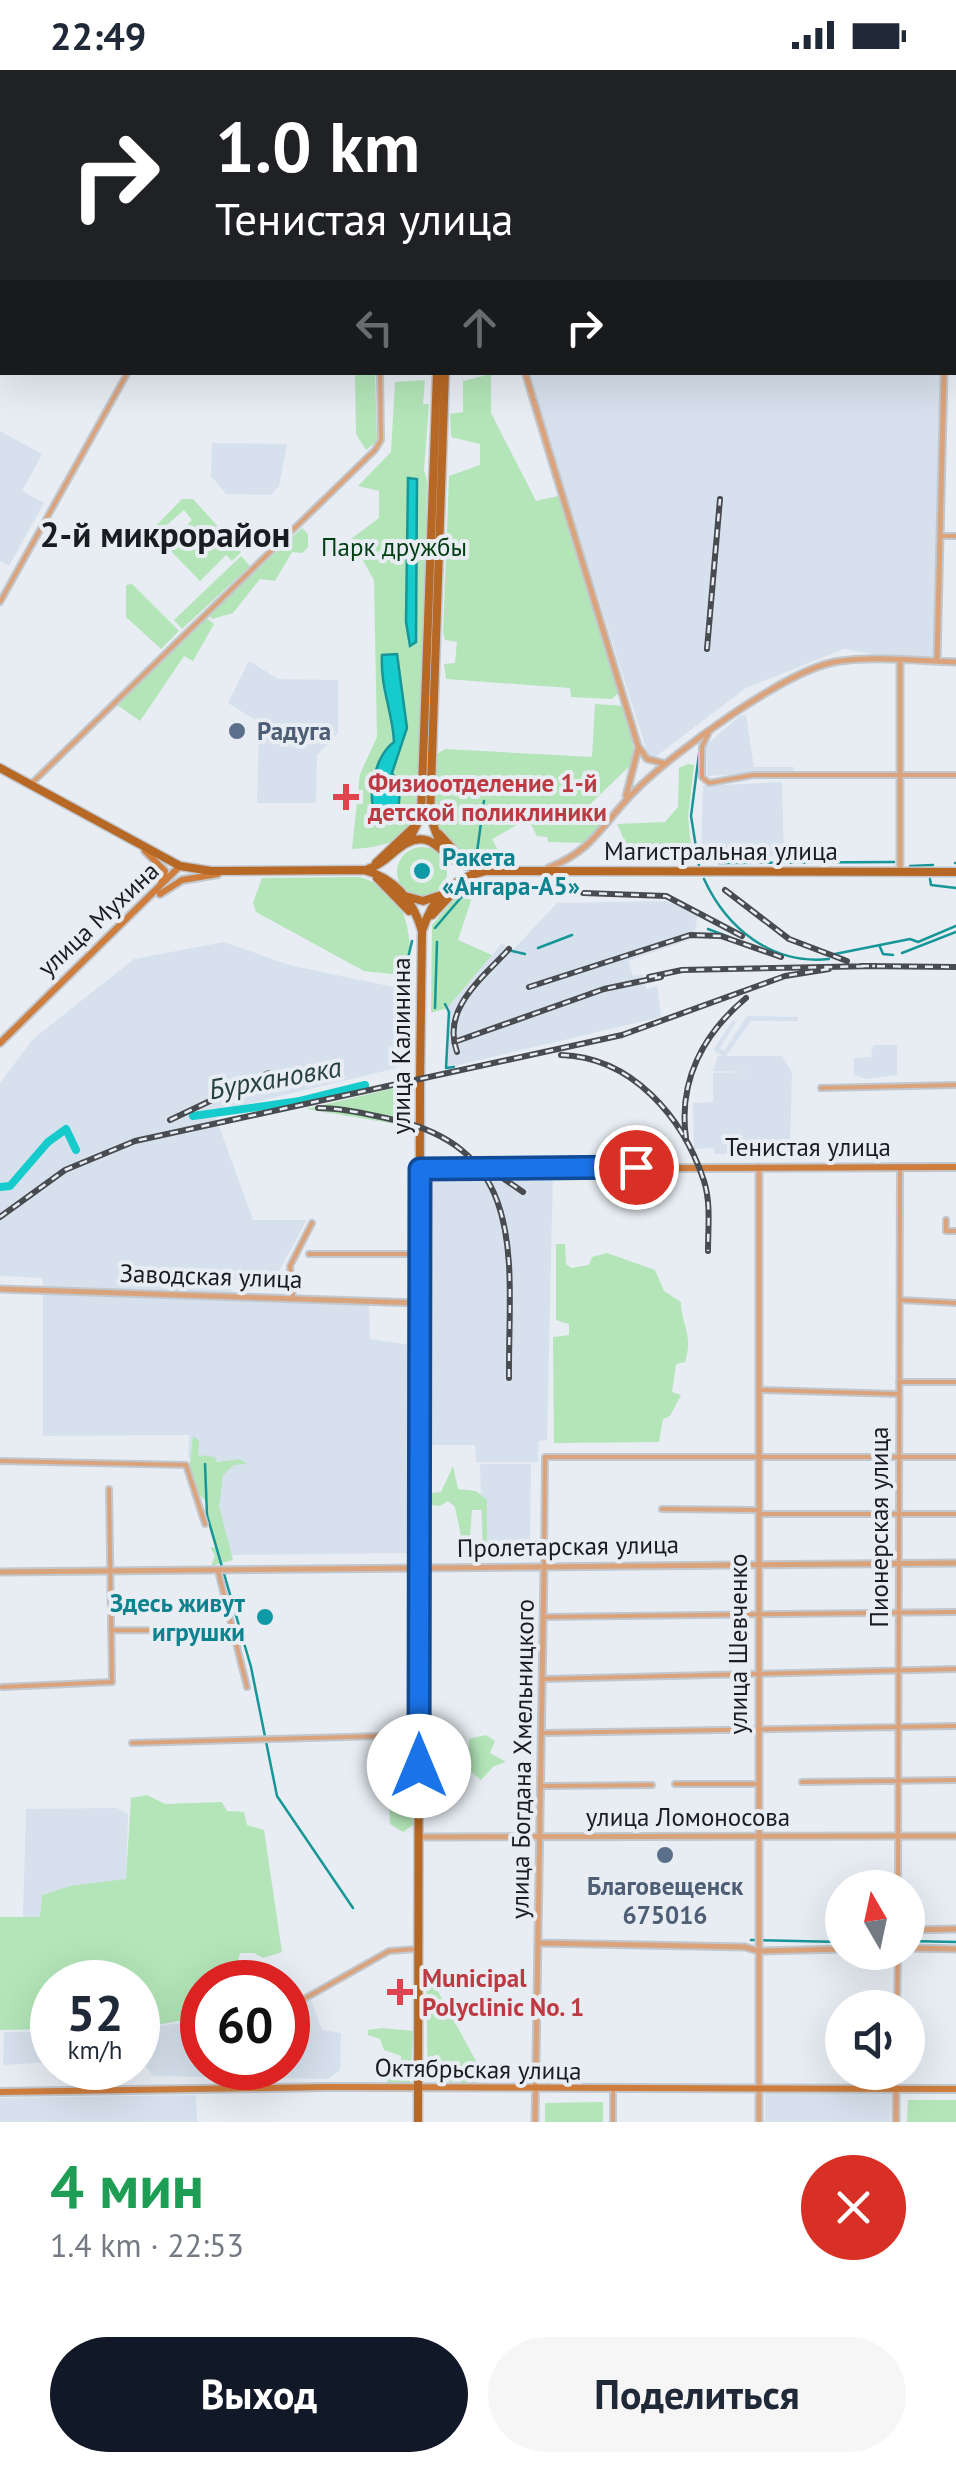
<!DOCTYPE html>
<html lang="ru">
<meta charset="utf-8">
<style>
:root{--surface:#fff;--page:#f6f6f7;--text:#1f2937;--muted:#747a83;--accent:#111827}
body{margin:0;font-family:"PT Sans",sans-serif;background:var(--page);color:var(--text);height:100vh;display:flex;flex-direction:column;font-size:38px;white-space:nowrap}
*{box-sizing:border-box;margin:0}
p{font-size:32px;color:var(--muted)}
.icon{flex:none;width:55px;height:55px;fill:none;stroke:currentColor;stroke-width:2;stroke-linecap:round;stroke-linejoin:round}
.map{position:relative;height:2052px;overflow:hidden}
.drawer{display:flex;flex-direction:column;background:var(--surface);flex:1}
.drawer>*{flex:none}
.banner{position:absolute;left:0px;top:0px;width:958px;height:305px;box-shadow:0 10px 40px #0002;background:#202124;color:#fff;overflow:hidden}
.needle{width:65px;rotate:351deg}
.controls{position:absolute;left:825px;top:1800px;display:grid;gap:20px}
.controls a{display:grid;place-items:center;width:100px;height:100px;border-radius:50%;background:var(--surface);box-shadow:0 10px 40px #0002;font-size:50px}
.speed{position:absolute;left:30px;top:1890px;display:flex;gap:20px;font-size:50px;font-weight:700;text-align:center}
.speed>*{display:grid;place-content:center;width:130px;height:130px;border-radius:50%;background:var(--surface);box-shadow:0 10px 40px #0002;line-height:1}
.speed small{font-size:25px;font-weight:400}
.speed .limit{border:15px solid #d22;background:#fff;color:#111}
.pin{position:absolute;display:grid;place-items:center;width:85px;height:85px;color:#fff;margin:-42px;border:5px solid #fff;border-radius:50%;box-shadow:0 2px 10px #0007}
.me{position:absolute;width:110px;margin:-55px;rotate:0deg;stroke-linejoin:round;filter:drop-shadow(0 0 8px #0008)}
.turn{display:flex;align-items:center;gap:35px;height:210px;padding:0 50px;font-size:45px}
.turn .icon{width:130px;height:130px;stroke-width:2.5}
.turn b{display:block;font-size:70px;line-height:85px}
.lanes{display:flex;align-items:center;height:95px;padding:0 50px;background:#0003;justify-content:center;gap:50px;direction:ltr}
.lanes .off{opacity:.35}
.round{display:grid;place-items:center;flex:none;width:105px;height:105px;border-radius:52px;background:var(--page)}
.summary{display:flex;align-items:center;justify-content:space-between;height:170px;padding:0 50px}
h1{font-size:60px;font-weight:700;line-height:75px;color:#1e9e55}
.action{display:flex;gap:20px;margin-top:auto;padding:20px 50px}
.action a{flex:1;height:115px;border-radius:60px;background:var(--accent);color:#fff;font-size:40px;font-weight:700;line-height:115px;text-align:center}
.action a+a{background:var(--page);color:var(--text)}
.status{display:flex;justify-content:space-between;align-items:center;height:70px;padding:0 50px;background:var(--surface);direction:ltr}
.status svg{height:28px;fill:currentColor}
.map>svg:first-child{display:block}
</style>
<div class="status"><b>22:49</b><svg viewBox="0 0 49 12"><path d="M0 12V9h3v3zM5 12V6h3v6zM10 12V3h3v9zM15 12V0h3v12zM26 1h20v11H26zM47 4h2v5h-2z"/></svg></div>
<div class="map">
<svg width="956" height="2052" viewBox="0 0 956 2052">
<rect width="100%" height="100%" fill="#e7edf3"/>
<path fill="#d6e1ed" d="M527 303H943L934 586 891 587 844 579 746 618 650 691Z
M0 361 42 384 22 421 44 433 9 496 0 491Z
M212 373 287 374 279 416 271 425 226 424 211 406Z
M249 591 278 609 338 610V663L317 685 316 733H257L259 652 228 633Z
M741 645H746L754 697H794V702L707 706 706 675Z
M782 712 784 786 701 785 703 716Z
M665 831 698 843 694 868 628 891 633 906 642 904 646 919 657 916 661 947 446 998 447 938 502 873 512 881 557 833Z
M224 872 289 895 398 918 397 998 214 1042 253 1150H307L274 1210H232L231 1229 369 1235 370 1269 411 1275 410 1483 228 1485 213 1440 221 1391 188 1388 189 1365 43 1366V1208L0 1206V1013L33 969 134 889Z
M747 946 798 947V951H751L726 986H782L792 1002 790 1083 714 1084V1078L694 1079 693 1033 713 1032V1003L750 1002 713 1001 718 986H723L713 980 733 950 736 952 720 978 724 981Z
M873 975H897V1005L867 1009 854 1005V988L871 987Z
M428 1099 553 1102 547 1370 539 1371 538 1392H476L475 1375H430L421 1368 424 1103Z
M480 1394H531L530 1478 482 1477Z
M117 1738 128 1744 126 1809 43 1824 40 1847H23L26 1739Z
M311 1930 322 1960 341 1963 340 2000 328 2009 153 2006 138 1985V1959L202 1950V1998H288V1935Z
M4 1962H52V1998H111L106 2004 53 2007 50 1992 3 1995Z
M765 2020 891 2022 890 2052H765Z
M196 2025 197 2052H0V2028Z"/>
<path fill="#b3e5b8" d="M355 303H375L377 371 366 380 356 364Z
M491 304V343L536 431 558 426 620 621 612 629 571 627 570 618 446 609 444 594 455 593 457 572 445 570 443 563 449 406 480 395V374L451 367 450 344 463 342V311Z
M425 310 423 334H429L424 400 427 411 419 744C409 772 378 778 352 779L360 704 377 667 374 510 351 469 379 448V421L358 416 391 382 395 312Z
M182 429H193L241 482 232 491 226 485 200 511 166 476 192 450 184 440 154 466 149 463Z
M302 458 308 464V477L302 483 292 482 275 511 260 509 233 543 212 549 208 545Z
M241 486 250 496 182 559 174 550Z
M132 514 179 561 161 579 126 547V515Z
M203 545 214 554 193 591 184 586 140 651 113 632Z
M595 634 624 636 636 690 586 738 609 747 587 773 548 772 547 767 537 766 528 749 492 769 503 789 519 794C431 803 433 751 437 684L445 679 592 687Z
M688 694 694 695 688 747 692 785 629 781 617 754 665 752 678 737 679 698Z
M397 802a25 25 0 1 1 50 0a25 25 0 1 1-50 0Z
M359 807C410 821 411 863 410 906L364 901 256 842 253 833 262 808Z
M477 812 458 870 492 885 447 938 431 943 432 855 468 813Z
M407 1015 408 1056 306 1039Z
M556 1174H565L566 1194 571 1198 589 1195 592 1187 607 1183 655 1200 664 1221 681 1232C681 1256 694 1264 685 1292L676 1294 672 1322 681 1325 670 1346 663 1349 659 1372 554 1373 553 1267 569 1265V1254L556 1250Z
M193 1366 199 1371 198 1385 215 1387 217 1392 240 1389 247 1394 234 1395 223 1405 219 1436 233 1490 211 1496 215 1486 210 1477 215 1478 206 1446 208 1434 197 1422 189 1400Z
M424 1393H430V1423L441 1422 453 1396 458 1419 476 1421 487 1430V1479L483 1474 482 1440H472L469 1479 464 1481 455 1437 448 1431 440 1436 425 1434Z
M486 1665 495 1671 490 1683 506 1692 494 1696 481 1710 468 1699 469 1669Z
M400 1710 411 1711 413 1755 403 1762 390 1754 388 1721Z
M147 1725 165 1734 222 1732 227 1741 244 1742 247 1755 264 1760 282 1882 263 1888 254 1883H240L236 1897 242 1912H202V1947L138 1958V1912H52V1959L0 1960V1847H40L42 1825 70 1816 126 1809 131 1728Z
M434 1914 476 1991 475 2014 428 2010 426 1919Z
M383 1958 413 1961 410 2013H387L388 2008 401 2006V1986L384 1980 380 1969 368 1965V1960Z
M908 2030H956V2052H907Z
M603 2032V2052H545V2033Z"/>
<path fill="#16cbcc" stroke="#179698" stroke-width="2.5" d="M408 408 417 409 416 572 410 576 406 552Z
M397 584 407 658 392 703C402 716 400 729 397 745L380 754C364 734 373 687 394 672 393 643 380 618 382 585Z"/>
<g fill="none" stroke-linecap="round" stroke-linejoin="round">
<path stroke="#179698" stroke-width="2.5" d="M477 782 484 731
M719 793 894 792
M955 793H956
M699 796 691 746 700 676
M910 796 933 795
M704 809C727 859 772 895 829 889
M930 809 931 815 956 818
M474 812 518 813
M435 858 470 817
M708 859 729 867
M880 877 883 884 893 885
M538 878 572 865
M512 881 525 884
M902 883 956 862
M830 885 910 869 918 872 956 856
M405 901 412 871
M445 934 449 942 446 998 454 997
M435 938 437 872
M410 1007 411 1058
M205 1394 207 1445 251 1597 277 1726 353 1838
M751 1870 842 1872
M908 1871 956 1872"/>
<path stroke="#16cbcc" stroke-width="8" d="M193 1046 300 1031 365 1015
M0 1117 10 1116 48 1072 66 1059 76 1080"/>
<g stroke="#c2c7cd" stroke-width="8">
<path id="minor" d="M131 0V2
M393 0V2
M541 2V0
M940 466H956
M0 532 128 302
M709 662 702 677V707L709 713 753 705H956
M30 715 375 380 381 370 380 302
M821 1018 956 1015
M946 1150V1161H956
M309 1184H419
M293 1228 290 1196 312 1153
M901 1230 956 1233
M899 1312H956
M759 1320 899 1324
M0 1391 186 1395 205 1454
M662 1439 758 1440
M761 1444H956
M544 1496 545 1387H956
M218 1501 247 1617
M544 1547 956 1542
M111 1560 231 1561
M544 1609 956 1599
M2 1617 112 1612 109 1419
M543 1663 956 1656
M132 1673 419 1665
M802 1712 956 1710
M675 1714H758
M543 1716 652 1715
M898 1818 900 1097
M288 1938 389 1881 416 1879
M897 1938 898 1882
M896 2018V2002
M613 2052V2020"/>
</g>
<g stroke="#c2c7cd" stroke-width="9">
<path id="tertiary" d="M946 2V0
M525 302 638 676 647 689 663 693
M900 591V802
M937 591 944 302
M626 726 638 679
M548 798C595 780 603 752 637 719 674 682 784 602 834 592 873 585 917 591 956 592
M759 1097V2052
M0 1219 418 1233
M0 1502 956 1493
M419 1767 956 1766
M908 1860 956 1859
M539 1873 745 1877 758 1881 842 1879
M908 1878 956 1879
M896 2018V2052
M535 2052 544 1497"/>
</g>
<g stroke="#c2c7cd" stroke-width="10">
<path id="secondary" d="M955 231H956
M0 242H2
M145 781 165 801 160 816
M160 824 182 810 218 804
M0 973 180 796
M420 1099 956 1097
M0 2022 328 2017 956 2019"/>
</g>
<g stroke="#c2c7cd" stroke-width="11">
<path id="primary" d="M447 2V0
M457 2 458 0
M0 698 180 796 211 801 364 800C394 808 413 830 422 861
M439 764 463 790
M408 772 421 746 437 302
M441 776 430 746 445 302
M376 793 413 758
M368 799C386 793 392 781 407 773 429 761 439 780 454 790 463 796 474 798 484 800
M377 808 409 841
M405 826 423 831 438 826
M432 845 464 811
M418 2052 420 1012 422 861C433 827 451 809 485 801L956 802"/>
</g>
<use href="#minor" stroke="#dba37c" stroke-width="4"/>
<use href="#tertiary" stroke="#dba37c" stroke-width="5"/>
<use href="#secondary" stroke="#ce7d3d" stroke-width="6"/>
<use href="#primary" stroke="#b76825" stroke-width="8"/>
<g stroke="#484b4f" stroke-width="6">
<path id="rail" d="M754 0V2
M707 579 720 429
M725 820 789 869 847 891
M583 823 666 826 742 866
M861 896 956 897
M649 907 682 900 875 896
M529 917 690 865 721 866 781 887
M457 971 604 919 661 907
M457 982C441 938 483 908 509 879
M561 985C632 987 683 1047 704 1111 711 1133 708 1158 708 1181
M318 1038C344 1038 370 1045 395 1050 531 1081 508 1197 509 1308
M170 1050 269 1003
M686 1068C678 1011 703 964 746 928
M484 1095 523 1122
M0 1147 65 1100 135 1071 622 965 785 906 829 899"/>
</g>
<use href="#rail" stroke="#e7edf3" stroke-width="2.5" stroke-dasharray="8" stroke-linecap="butt"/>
</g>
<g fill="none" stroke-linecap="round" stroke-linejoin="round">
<g stroke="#114b97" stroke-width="25">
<path id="route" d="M419 1696 420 1099 636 1097"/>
</g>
<use href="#route" stroke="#1a73e8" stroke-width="18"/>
</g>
<g fill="#5c6f8a" stroke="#e7edf3" stroke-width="4">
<circle cx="237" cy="661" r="10"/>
<circle cx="665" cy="1785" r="10"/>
</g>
<g fill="#e0444e" stroke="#e7edf3" stroke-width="4">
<path d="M341 712h10v10h10v10h-10v10h-10v-10h-10v-10h10z"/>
<path d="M395 1907h10v10h10v10h-10v10h-10v-10h-10v-10h10z"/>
</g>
<g fill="#0f9aa8" stroke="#e7edf3" stroke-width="4">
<circle cx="422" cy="801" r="10"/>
<circle cx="265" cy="1547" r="10"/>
</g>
<g text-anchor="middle" stroke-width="8" stroke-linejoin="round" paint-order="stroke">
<g font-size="25" fill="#003d11" stroke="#e7edf3">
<text x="394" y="486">Парк дружбы</text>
</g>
<g font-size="25" font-weight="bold" fill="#4e5e75" stroke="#e7edf3" text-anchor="start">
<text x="257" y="670">Радуга</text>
<text x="665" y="1825" text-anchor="middle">Благовещенск<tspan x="665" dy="29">675016</tspan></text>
</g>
<g font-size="25" font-weight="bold" fill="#be3a42" stroke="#e7edf3" text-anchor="start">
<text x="368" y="722">Физиоотделение 1-й<tspan x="368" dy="29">детской поликлиники</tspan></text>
<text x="422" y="1917">Municipal<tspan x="422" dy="29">Polyclinic No. 1</tspan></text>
</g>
<g font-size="25" fill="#1a1c1f" stroke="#e7edf3">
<text x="721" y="790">Магистральная улица</text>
<text transform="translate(98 849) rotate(-43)" y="9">улица Мухина</text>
<text transform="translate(401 976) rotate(-90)" y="9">улица Калинина</text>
<text x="808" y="1086">Тенистая улица</text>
<text transform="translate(211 1206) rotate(2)" y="9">Заводская улица</text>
<text transform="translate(879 1457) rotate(-90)" y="9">Пионерская улица</text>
<text transform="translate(568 1476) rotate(-1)" y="9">Пролетарская улица</text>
<text transform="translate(738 1574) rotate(-90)" y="9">улица Шевченко</text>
<text transform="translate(522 1689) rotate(-89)" y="9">улица Богдана Хмельницкого</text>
<text x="688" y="1756">улица Ломоносова</text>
<text transform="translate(478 1999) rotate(1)" y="9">Октябрьская улица</text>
</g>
<g font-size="25" font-weight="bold" fill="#0d838f" stroke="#e7edf3" text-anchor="start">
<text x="442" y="796">Ракета<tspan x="442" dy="29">«Ангара-А5»</tspan></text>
<text x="245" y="1542" text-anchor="end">Здесь живут<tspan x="245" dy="29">игрушки</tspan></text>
</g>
<g font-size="28" font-style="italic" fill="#274141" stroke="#e7edf3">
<text transform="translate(275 1008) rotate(-10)" y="10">Бурхановка</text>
</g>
<g font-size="35" font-weight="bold" fill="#1a1c1f" stroke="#e7edf3">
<text x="165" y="477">2-й микрорайон</text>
</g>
</g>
</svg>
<div class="controls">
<a><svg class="needle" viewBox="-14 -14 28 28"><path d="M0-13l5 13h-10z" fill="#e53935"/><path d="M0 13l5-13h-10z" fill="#747a83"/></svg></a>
<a><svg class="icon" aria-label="sound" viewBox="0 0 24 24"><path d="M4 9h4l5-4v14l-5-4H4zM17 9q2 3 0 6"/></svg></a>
</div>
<div class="speed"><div>52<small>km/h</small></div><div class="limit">60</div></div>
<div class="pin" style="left:636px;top:1097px;background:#d93025"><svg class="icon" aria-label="arrive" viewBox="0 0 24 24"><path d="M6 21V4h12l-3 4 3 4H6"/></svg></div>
<svg class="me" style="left:419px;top:1696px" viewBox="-20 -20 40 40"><circle r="19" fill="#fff"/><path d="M0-13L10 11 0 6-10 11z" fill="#1a73e8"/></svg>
<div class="banner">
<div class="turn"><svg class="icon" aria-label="right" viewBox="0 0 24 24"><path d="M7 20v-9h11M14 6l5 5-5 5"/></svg><div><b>1.0 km</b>Тенистая улица</div></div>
<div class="lanes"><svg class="icon off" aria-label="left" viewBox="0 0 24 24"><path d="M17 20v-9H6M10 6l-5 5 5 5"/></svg><svg class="icon off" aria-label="ahead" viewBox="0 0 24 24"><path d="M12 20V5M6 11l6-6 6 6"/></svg><svg class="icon" aria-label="right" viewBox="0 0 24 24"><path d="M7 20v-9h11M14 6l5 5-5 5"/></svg></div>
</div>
</div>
<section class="drawer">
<div class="summary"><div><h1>4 мин</h1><p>1.4 km · 22:53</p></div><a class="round" style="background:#d93025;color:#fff"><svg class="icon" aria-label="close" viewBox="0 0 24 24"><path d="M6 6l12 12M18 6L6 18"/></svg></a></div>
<div class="action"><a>Выход</a><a>Поделиться</a></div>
</section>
